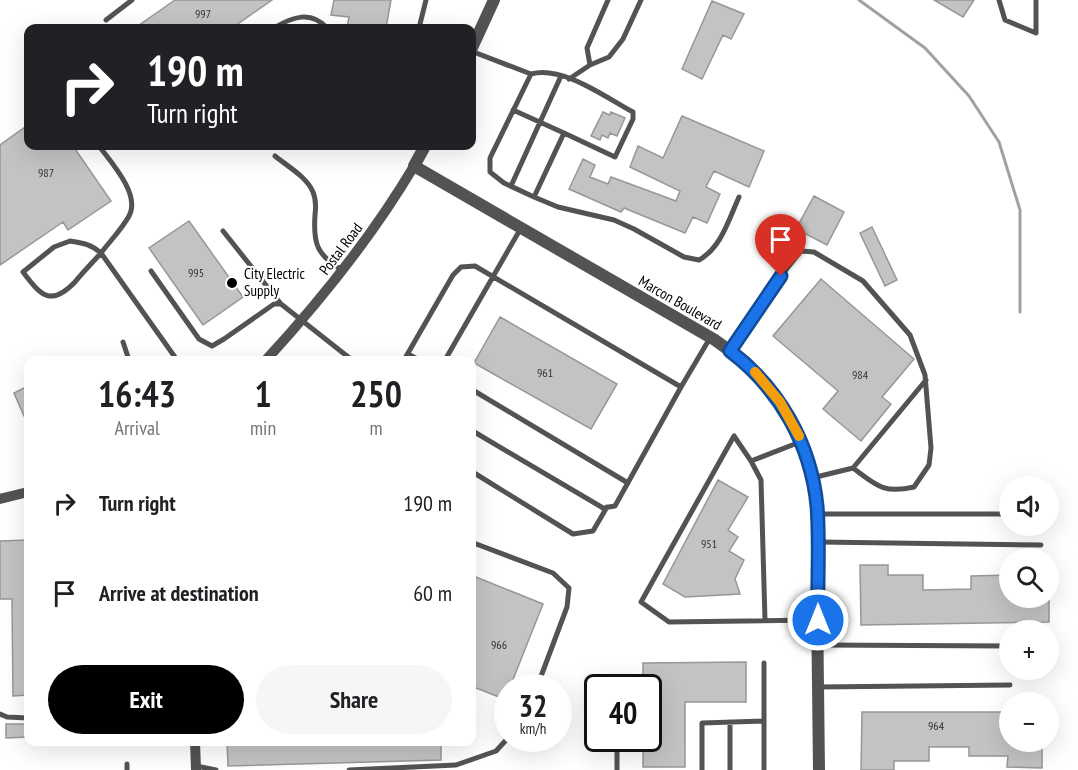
<!DOCTYPE html>
<meta charset="utf-8">
<style>
:root{--surface:#fff;--page:#f6f6f6;--text:#202124;--muted:#757577;--accent:#000}
body{margin:0;font-family:"PT Sans Narrow",sans-serif;background:var(--page);color:var(--text);height:100vh;display:flex;flex-direction:column;font-size:22px;white-space:nowrap}
*{box-sizing:border-box;margin:0}
p{font-size:20px;color:var(--muted)}
.icon{flex:none;width:33px;height:33px;fill:none;stroke:currentColor;stroke-width:2;stroke-linecap:round;stroke-linejoin:round}
.map{position:relative;flex:1;overflow:hidden}
.drawer{position:absolute;left:24px;top:356px;width:452px;height:390px;display:flex;flex-direction:column;background:var(--surface);border-radius:12px;box-shadow:0 6px 24px #0002}
.drawer>*{flex:none}
.hud{position:absolute;left:24px;top:24px;width:452px;height:126px;border-radius:12px;box-shadow:0 6px 24px #0002;background:#202124;color:#fff;overflow:hidden}
.tools{position:absolute;left:999px;top:476px;display:grid;gap:12px}
.tools a{display:grid;place-items:center;width:60px;height:60px;border-radius:50%;background:var(--surface);box-shadow:0 6px 24px #0002;font-size:30px}
.speed{position:absolute;left:494px;top:674px;display:flex;gap:12px;font-size:30px;font-weight:700;text-align:center}
.speed>*{display:grid;place-content:center;width:78px;height:78px;border-radius:50%;background:var(--surface);box-shadow:0 6px 24px #0002;line-height:1}
.speed small{font-size:15px;font-weight:400}
.speed .limit{border:3px solid #111;border-radius:9px;background:#fff;color:#111}
.pin{position:absolute;display:grid;place-items:center;width:51px;height:51px;color:#fff;margin:-62px -26px;border-radius:50% 50% 50% 0;rotate:-45deg;box-shadow:0 0 6px #0007}
.pin .icon{rotate:45deg}
.me{position:absolute;width:66px;margin:-33px;rotate:0deg;stroke-linejoin:round;filter:drop-shadow(0 0 4px #0008)}
.turn{display:flex;align-items:center;gap:21px;height:126px;padding:0 24px;font-size:27px}
.turn .icon{width:78px;height:78px;stroke-width:2.5}
.turn b{display:block;font-size:42px;line-height:51px}
.eta{display:flex;justify-content:space-evenly;align-items:center;height:102px;text-align:center}
.eta b{font-size:36px;font-weight:800;line-height:42px}
.primary-button{display:flex;gap:12px;margin-top:auto;padding:12px 24px}
.primary-button a{flex:1;height:69px;border-radius:36px;background:var(--accent);color:#fff;font-size:24px;font-weight:800;line-height:69px;text-align:center}
.primary-button a+a{background:var(--page);color:var(--text)}
ul{padding:0;list-style:none}
li{display:flex;align-items:center;gap:18px;height:90px;padding:0 24px}
li div{flex:1}
li b{display:block;font-size:22px}
li em{font-style:normal}
.map>svg:first-child{display:block}
</style>
<div class="map">
<svg width="1078" height="770" viewBox="0 0 1078 770">
<rect width="100%" height="100%" fill="#fff"/>
<g fill="none" stroke-linecap="round" stroke-linejoin="round">
<path stroke="#a1a1a1" stroke-width="3" d="M859 0 925 48 969 96 999 142 1020 210V312"/>
</g>
<path fill="#c3c3c3" stroke="#979797" stroke-width="1.5" d="M175 0H272L232 28H135Z
M334 0H391L386 28H347L349 17 331 15Z
M934 0H974L963 17Z
M712 1 744 14 731 39 723 35 702 79 682 69Z
M603 112 610 115 611 112 625 118 617 136 610 133 608 138 602 135 600 140 591 136Z
M682 116 764 151 749 187 714 171 706 187 720 194 707 223 693 217 685 233 624 208 621 212 569 189 583 159 595 165 590 177 608 184 611 177 676 201 680 191 630 167 638 146 663 158Z
M28 125V146H73L111 201 68 230 63 222 0 265V145Z
M814 196 844 212 827 245 796 229Z
M189 221 243 297 203 325 149 248Z
M872 227 897 280 885 286 860 233Z
M821 279 914 359 882 397 891 404 861 441 823 409 838 391 773 336Z
M500 317 617 384 591 429 474 363Z
M28 386V425L14 393Z
M718 480 748 497 728 530 738 537 729 551 744 560 735 579 740 594 685 597 663 584Z
M28 540V695L13 696 12 599H0V541Z
M860 565H888V575H923V590L971 589V576L1010 575V597H1049V622L861 625Z
M471 575 543 604 510 687H507L504 699 471 686Z
M746 662V702H685V767H643V738H648V687H643V663Z
M862 712H1010V741H1042V768L1007 767 1008 756H969V747H929V761H894V770H861Z
M6 724H28V737L6 738Z
M441 741V760L228 766 227 742Z"/>
<g fill="none" stroke-linecap="round" stroke-linejoin="round">
<path stroke="#535353" stroke-width="5" d="M999 0 1005 20 1036 33V0
M106 20 132 0
M274 28C292 17 311 10 327 28
M419 28 426 0
M471 51 531 74C562 65 605 97 633 112V119L615 157 564 133 534 197 558 207 614 220 634 229 684 257 699 260C721 248 729 219 739 197
M590 65 587 48 608 0
M531 74 490 158V172L504 183 534 197
M569 79 590 65 609 57 623 39 641 0
M513 110 564 133
M99 146C111 162 141 195 129 216 122 229 110 241 101 253L177 360
M275 156C287 166 307 177 313 192 316 199 316 207 315 215 313 244 317 255 342 270
M511 186 561 76
M223 231 281 304
M70 241C83 243 91 244 101 253 92 263 83 272 75 282 51 307 41 296 23 272L54 247Z
M151 271 199 339 212 346 224 339 274 304H281L352 360
M123 342 129 360
M730 350 781 276 801 251 814 252 863 281 910 335 925 375 931 448 929 465 914 487C883 494 876 485 853 468L812 478
M408 354 419 360
M404 360 453 275 461 267 475 266 681 387
M445 360 521 228
M471 389 628 483
M471 430 603 508 615 506 681 387 710 338
M751 461 800 442
M853 468 926 380
M471 471 573 534 593 531 607 507
M817 514H1010
M471 542 553 573 569 588 567 607 537 687
M819 542 1041 545
M765 620 761 480 751 461 734 436 641 602 669 622 816 620
M818 645 1010 646
M764 663V770
M616 685V687
M818 687 1010 685
M0 714 7 717 28 718
M730 722V770
M617 738V770
M127 764V770
M196 766 216 770
M349 770 456 765 496 751 508 738
M702 770V723L764 721"/>
<path stroke="#535353" stroke-width="10" d="M266 360C322 299 372 237 414 166
M0 499 28 492
M195 741 196 770"/>
<path stroke="#535353" stroke-width="12" d="M471 50 494 0
M425 146 414 166 715 340C772 379 810 436 816 505 819 537 817 570 817 601 818 657 818 714 819 770"/>
</g>
<g fill="none" stroke-linecap="round" stroke-linejoin="round">
<g stroke="#114b97" stroke-width="15">
<path id="route" d="M781 276 730 351C779 388 811 444 817 506 820 543 817 582 818 620"/>
</g>
<use href="#route" stroke="#1a73e8" stroke-width="10"/>
<path stroke="#f59e0b" stroke-width="10" d="M755 372 780 402 799 436"/>
</g>
<circle fill="#000" stroke="#fff" stroke-width="2" cx="232" cy="283" r="6"/>
<g text-anchor="middle" stroke-width="4.5" stroke-linejoin="round" paint-order="stroke">
<g font-size="12" fill="#313131">
<text x="203" y="18">997</text>
<text x="46" y="177">987</text>
<text x="196" y="277">995</text>
<text x="545" y="377">961</text>
<text x="860" y="379">984</text>
<text x="709" y="548">951</text>
<text x="499" y="649">966</text>
<text x="936" y="730">964</text>
</g>
<g font-size="15" fill="#000" stroke="#fff">
<text transform="translate(341 249) rotate(-53)" y="5">Postal Road</text>
<text transform="translate(680 303) rotate(30)" y="5">Marcon Boulevard</text>
</g>
<g font-size="15" fill="#000" stroke="#fff" text-anchor="start">
<text x="244" y="279">City Electric<tspan x="244" dy="17">Supply</tspan></text>
</g>
</g>
</svg>
<div class="tools">
<a><svg class="icon" aria-label="sound" viewBox="0 0 24 24"><path d="M4 9h4l5-4v14l-5-4H4zM17 9q2 3 0 6"/></svg></a>
<a><svg class="icon" aria-label="search" viewBox="0 0 24 24"><circle cx="10" cy="10" r="6"/><path d="M15 15l6 6"/></svg></a>
<a>+</a>
<a>−</a>
</div>
<div class="speed"><div>32<small>km/h</small></div><div class="limit">40</div></div>
<div class="pin" style="left:781px;top:276px;background:#d93025"><svg class="icon" aria-label="arrive" viewBox="0 0 24 24"><path d="M6 21V4h12l-3 4 3 4H6"/></svg></div>
<svg class="me" style="left:818px;top:620px" viewBox="-20 -20 40 40"><circle r="17" fill="#1a73e8" stroke="#fff" stroke-width="3"/><path d="M0-11L8 9 0 5-8 9z" fill="#fff"/></svg>
<div class="hud">
<div class="turn"><svg class="icon" aria-label="right" viewBox="0 0 24 24"><path d="M7 20v-9h11M14 6l5 5-5 5"/></svg><div><b>190 m</b>Turn right</div></div>
</div>
<section class="drawer">
<div class="eta">
<div><b>16:43</b><p>Arrival</p></div>
<div><b>1</b><p>min</p></div>
<div><b>250</b><p>m</p></div>
</div>
<ul>
<li><svg class="icon" aria-label="right" viewBox="0 0 24 24"><path d="M7 20v-9h11M14 6l5 5-5 5"/></svg><div><b>Turn right</b></div><em>190 m</em></li>
<li><svg class="icon" aria-label="arrive" viewBox="0 0 24 24"><path d="M6 21V4h12l-3 4 3 4H6"/></svg><div><b>Arrive at destination</b></div><em>60 m</em></li>
</ul>
<div class="primary-button"><a>Exit</a><a>Share</a></div>
</section>
</div>
